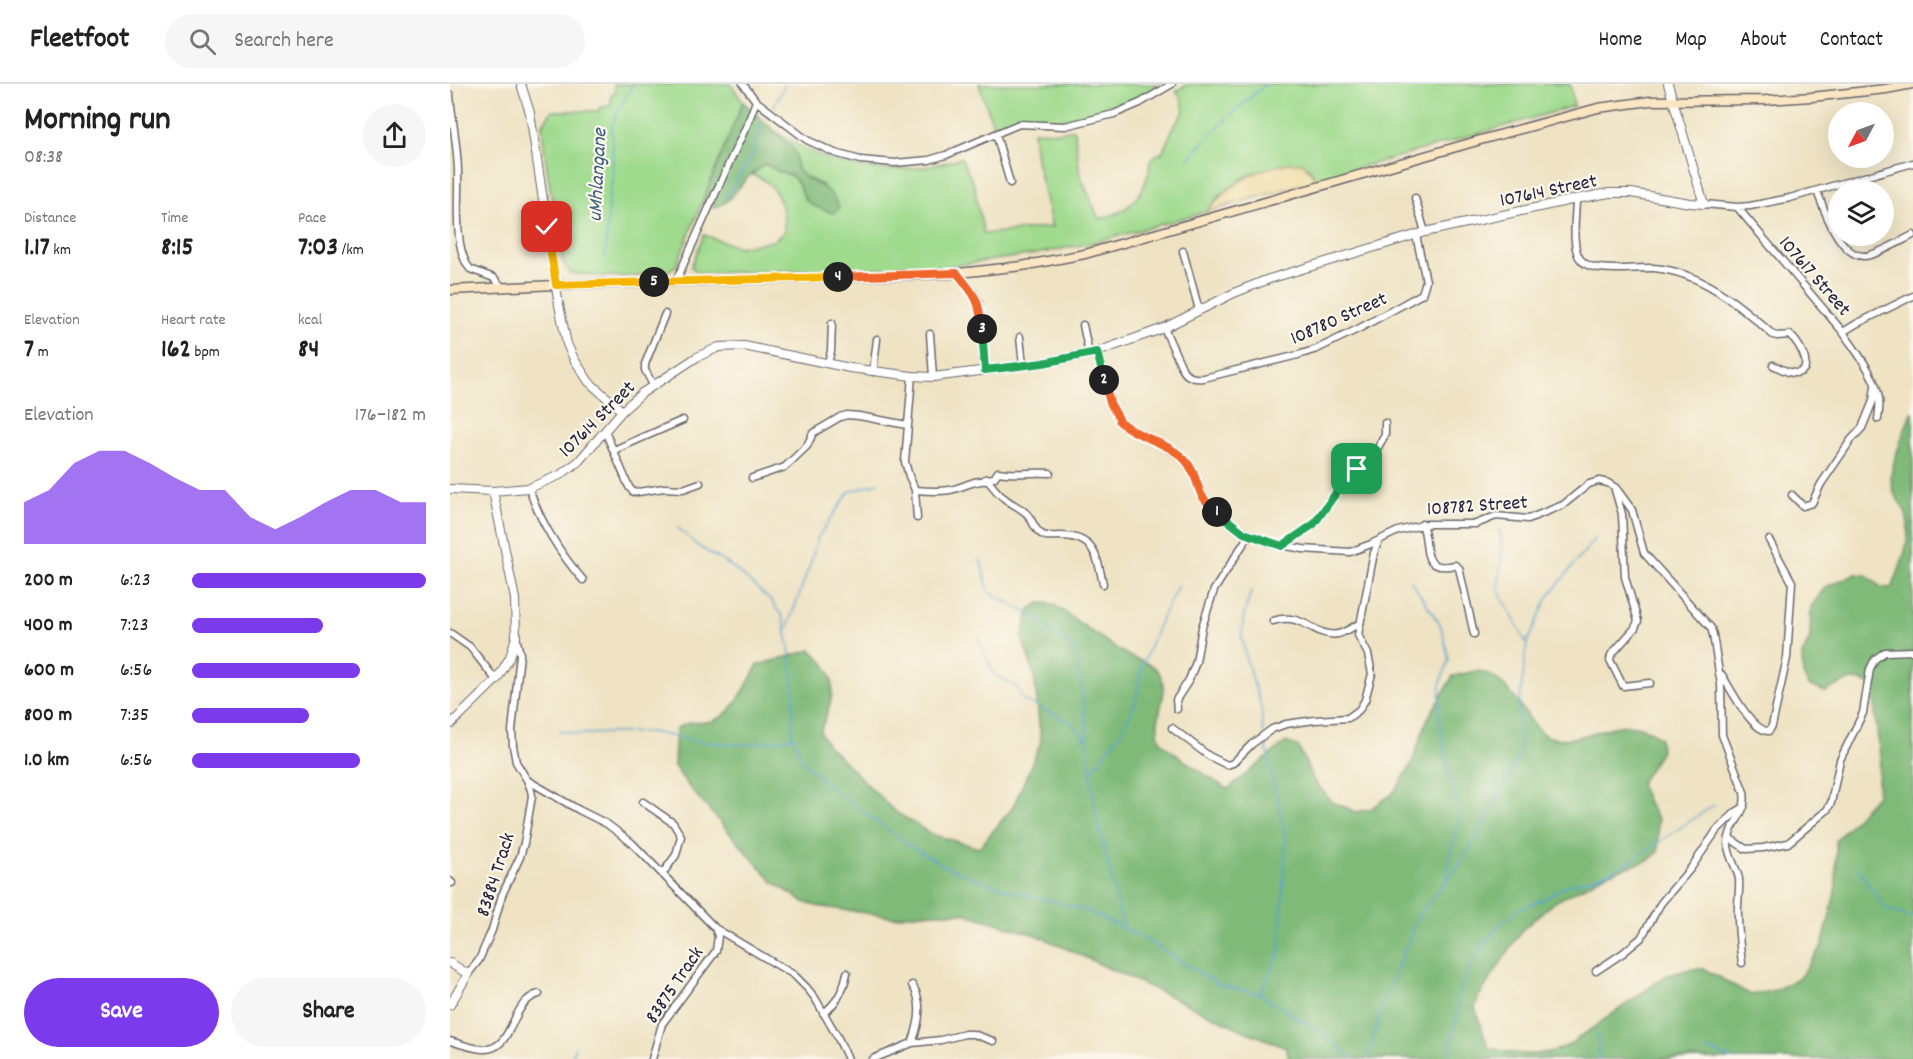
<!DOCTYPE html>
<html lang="en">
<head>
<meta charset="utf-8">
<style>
	body { margin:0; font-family:Dekko,sans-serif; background:#f6f6f6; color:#222; height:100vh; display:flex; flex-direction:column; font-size:22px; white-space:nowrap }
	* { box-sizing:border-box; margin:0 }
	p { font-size:20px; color:#767676 }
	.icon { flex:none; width:33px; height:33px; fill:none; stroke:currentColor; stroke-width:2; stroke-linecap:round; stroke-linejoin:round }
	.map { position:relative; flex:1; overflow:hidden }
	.details { display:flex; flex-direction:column; background:#fff; width:450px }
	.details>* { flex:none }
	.needle { width:39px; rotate:229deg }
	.fabs { position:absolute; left:1378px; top:18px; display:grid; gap:12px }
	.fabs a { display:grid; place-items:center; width:66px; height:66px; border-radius:50%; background:#fff; box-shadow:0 6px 24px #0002; font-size:30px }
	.pin { position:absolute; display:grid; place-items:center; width:51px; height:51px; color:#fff; margin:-26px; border-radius:12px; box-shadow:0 3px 9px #0006 }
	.km { position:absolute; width:30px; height:30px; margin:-15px; border-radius:50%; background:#222; color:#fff; font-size:16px; line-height:30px; text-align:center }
	.round { display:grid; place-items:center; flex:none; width:63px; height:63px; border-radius:32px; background:#f6f6f6 }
	.summary { display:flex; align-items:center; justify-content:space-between; height:102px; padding:0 24px }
	h1 { font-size:33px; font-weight:800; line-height:45px }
	.stats { display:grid; grid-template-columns:repeat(3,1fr); gap:9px; height:102px; padding:6px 24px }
	.stats div { display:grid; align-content:center }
	.stats b { font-size:26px; font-weight:800 }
	.stats small { font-size:16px; font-weight:400 }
	.stats p { font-size:16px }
	.chart { height:168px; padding:12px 24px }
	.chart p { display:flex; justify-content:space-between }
	.chart svg { width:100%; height:108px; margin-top:6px; fill:#7c3aed; opacity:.7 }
	.primary-button { display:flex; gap:12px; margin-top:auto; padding:12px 24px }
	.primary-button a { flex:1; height:69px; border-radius:36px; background:#7c3aed; color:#fff; font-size:24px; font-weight:800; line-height:69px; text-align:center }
	.primary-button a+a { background:#f6f6f6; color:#222 }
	ul { padding:0 24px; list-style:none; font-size:20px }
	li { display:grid; grid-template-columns:96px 72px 1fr; align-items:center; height:45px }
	li i { height:15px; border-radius:8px; background:#7c3aed }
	header { display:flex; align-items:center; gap:36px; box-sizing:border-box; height:84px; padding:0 30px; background:#fff; border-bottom:2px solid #e0e0e0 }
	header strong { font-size:28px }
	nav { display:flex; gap:33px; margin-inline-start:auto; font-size:21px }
	.search { width:420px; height:54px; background:#f6f6f6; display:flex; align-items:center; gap:15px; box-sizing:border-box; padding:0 21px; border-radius:33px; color:#767676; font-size:22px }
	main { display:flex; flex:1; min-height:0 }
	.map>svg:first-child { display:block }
</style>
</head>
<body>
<header>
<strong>Fleetfoot</strong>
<div class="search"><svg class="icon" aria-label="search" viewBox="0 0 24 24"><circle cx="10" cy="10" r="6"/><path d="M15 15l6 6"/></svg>Search here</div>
<nav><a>Home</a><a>Map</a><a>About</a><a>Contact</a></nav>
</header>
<main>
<section class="details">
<div class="summary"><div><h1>Morning run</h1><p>08:38</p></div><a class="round"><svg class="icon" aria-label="share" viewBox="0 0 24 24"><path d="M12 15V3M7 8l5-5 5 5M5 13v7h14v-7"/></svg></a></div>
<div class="stats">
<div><p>Distance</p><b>1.17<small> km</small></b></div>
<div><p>Time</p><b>8:15</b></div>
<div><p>Pace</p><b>7:03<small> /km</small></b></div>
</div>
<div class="stats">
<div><p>Elevation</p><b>7<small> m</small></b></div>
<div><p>Heart rate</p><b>162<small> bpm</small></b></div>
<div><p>kcal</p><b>84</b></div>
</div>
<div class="chart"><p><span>Elevation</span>176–182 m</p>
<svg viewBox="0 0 160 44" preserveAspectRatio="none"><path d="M0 44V27L10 22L20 11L30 6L40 6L50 11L60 17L70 22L80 22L90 33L100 38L110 33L120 27L130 22L140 22L150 27L160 27V44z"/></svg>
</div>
<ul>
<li><b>200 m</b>6:23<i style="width:100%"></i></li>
<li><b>400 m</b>7:23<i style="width:56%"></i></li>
<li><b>600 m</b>6:56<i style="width:72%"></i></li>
<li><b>800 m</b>7:35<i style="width:50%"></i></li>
<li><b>1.0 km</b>6:56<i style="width:72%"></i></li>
</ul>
<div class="primary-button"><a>Save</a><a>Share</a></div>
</section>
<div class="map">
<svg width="1463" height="975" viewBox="0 0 1463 975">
	<rect width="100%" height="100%" fill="#fbf7ec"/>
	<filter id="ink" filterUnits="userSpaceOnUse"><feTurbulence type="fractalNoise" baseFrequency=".0167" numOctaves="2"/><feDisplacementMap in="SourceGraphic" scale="12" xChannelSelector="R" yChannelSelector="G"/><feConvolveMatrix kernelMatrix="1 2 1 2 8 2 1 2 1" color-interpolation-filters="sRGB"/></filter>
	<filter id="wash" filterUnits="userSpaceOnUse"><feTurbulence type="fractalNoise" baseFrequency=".008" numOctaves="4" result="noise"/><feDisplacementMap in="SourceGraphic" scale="24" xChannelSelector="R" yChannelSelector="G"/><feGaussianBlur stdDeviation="1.35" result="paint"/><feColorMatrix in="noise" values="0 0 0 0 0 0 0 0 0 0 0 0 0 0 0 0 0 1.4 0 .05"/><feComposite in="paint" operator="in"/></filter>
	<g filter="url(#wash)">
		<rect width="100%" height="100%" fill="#efe3c4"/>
		<path fill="#9fda8d" stroke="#607e64" stroke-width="1.5" d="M164 0H281L293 18 227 180C215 198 142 192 120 189L114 180 109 163 106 132 99 98 94 64 92 41 102 27H149L150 23 161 22V11L165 10Z
			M529 0H709L678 19 632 34 609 36 570 34 544 44Z
			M738 0H1120L1124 22 867 96 858 83 839 79 807 88 795 93 770 111 756 128 646 158 586 170 493 183 249 189 241 183 254 151 288 163 323 157 334 148C336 125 327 97 302 91L315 80 330 88 342 91 348 99 355 115 373 101 359 95 348 87 339 61 321 44C379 87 443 96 511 74L525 103 526 114 534 150 602 143 586 75 583 47 609 48 624 45 630 91 649 135C675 130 691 116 698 91 700 86 699 80 700 77 703 72 707 70 712 69L723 44 734 28 732 16 726 7Z"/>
		<path fill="#7fba78" stroke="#506e5a" stroke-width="1.5" d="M293 18 339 61C340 61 345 68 345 69 348 76 343 82 349 88 364 103 378 98 389 123L387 127 382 129 362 121 355 115 348 99 342 92 330 88 315 80C309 85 301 90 296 95 286 106 269 135 252 118Z
			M1463 328V975H839L836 963 797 948 589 852 513 829H471L444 833 366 822 354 818 323 798 239 703 224 682 226 645C244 634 245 641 262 637 283 633 298 598 308 581L361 566C394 593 382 615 370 648L377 660 444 727 481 750 529 764 563 723 591 658 584 590 572 553 580 525 590 519 603 520C628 537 653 557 679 572 687 576 701 579 707 586 725 609 699 634 711 657 715 665 768 699 778 705L836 658 848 662 864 697 882 718 907 728 920 725 941 711 949 701 961 681 977 636 1003 592C1010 591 1018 588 1026 587 1049 586 1070 622 1082 638 1087 644 1092 651 1099 653 1138 664 1171 621 1210 654L1211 667 1190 700 1200 723 1208 735V768L1199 776 1157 790 1103 819 1072 846 1029 912 1025 924 1038 963C1063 971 1092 974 1117 962L1216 892 1240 885H1254L1301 911 1326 906 1350 893 1372 862 1381 827 1386 803V756L1427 711 1430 673 1425 629V602C1401 591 1397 597 1375 608L1358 601 1353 590 1352 571 1360 554 1361 523 1375 503 1406 490 1416 491 1431 503 1440 504 1443 502C1451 481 1463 453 1456 430 1450 415 1441 412 1441 393 1442 377 1455 347 1460 331Z"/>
		<path fill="#eeda9e" stroke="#887e6c" stroke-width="1.5" d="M839 79H853L867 96 756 128C780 100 802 86 839 79Z"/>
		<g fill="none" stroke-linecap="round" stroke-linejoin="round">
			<path stroke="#58a3d0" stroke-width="1.5" d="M170 23 183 0
				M323 24 335 0
				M738 76C761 47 788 24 816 0
				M276 113 303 71 312 38
				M156 161 159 110 163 92 162 41 169 25
				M156 174V162
				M228 444 248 462 281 482 299 497 321 517 332 532 339 562 344 607 342 650 353 678 385 707 458 761 501 785 556 805 638 827 698 857 769 901 810 910 870 948 903 975
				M1050 446 1052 468 1048 505 1076 558
				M530 475 539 508 585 533 626 568 636 638 640 689 647 735 673 842
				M961 497 991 542 999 575 990 600 989 629 994 666 1010 730 1003 756 997 793
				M801 507 793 534 792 553 796 575 811 622 813 649
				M336 547 362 475 368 453 399 408 428 399
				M528 555 545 592 557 597 567 604 573 616 620 638 637 655
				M109 647 130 650 201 648 250 658 290 661 318 658 343 653
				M641 688 670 650 685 619 692 583 707 544 728 501
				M1407 784 1437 826 1463 834
				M810 909 830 867 836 755 814 654
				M1148 950 1149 975
				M1257 965 1281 975
				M121 975 125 963
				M918 975 931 925 969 830 1008 783 1035 739 1070 669 1069 624 1077 559 1098 513 1146 453
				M1000 975V961L1007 931 1009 913 1014 895 1031 864 1049 841 1071 824 1096 814 1115 802 1147 793 1178 779 1264 721"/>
		</g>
	</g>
	<g filter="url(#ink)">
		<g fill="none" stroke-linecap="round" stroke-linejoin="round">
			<g stroke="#6a666b" stroke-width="9">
				<path id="minor" d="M293 0 306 17 357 56 385 69 410 76 445 79 479 76 496 71 569 40 615 42 664 30 690 19 722 0
					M0 11C2 37 8 64 8 90 9 116 3 164 20 185L44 194 53 204
					M546 50 560 99
					M1367 107C1374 126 1392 180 1420 171 1434 167 1449 158 1463 151
					M965 114 975 148
					M1126 115C1126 131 1120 166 1132 177 1143 190 1186 183 1204 184 1251 188 1289 220 1323 251L1327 252 1340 251C1347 257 1364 282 1350 288 1342 292 1330 284 1323 281
					M1254 120 1287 123 1300 122 1340 114 1463 79
					M1287 123 1393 248 1406 240 1463 212
					M733 167 749 226
					M507 189 523 208 529 219 535 286
					M226 197 281 75 297 41 306 17
					M633 241 639 270
					M714 244 733 286C738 294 745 295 754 294L848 271 867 265 910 244 972 210 976 197 966 151
					M1393 248C1406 268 1426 291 1429 315 1430 321 1429 328 1428 335
					M480 250 483 293
					M570 253 573 281
					M647 268 660 319 669 335V337L674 342 708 358 734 375 742 386 754 415 790 446 821 459 853 465 900 468 921 460 948 447 976 440H1026L1046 432 1078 435 1113 421 1139 400 1149 397 1158 399 1166 404 1182 426 1194 469 1261 544 1263 551 1271 601 1272 651 1294 708C1298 732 1279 738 1278 760 1278 773 1287 783 1289 795 1290 807 1287 820 1288 832 1288 848 1290 863 1292 879
					M378 279 381 267 382 239
					M423 288 427 255
					M462 292 455 378 459 392 465 406 467 434
					M203 301 195 286V280L215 230
					M155 347 179 403 183 408H188L214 404 233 405 250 399
					M164 366 233 336
					M302 394 335 383 357 362 363 349 390 333 397 331 409 332 457 341
					M535 395 544 394 548 388C565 391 582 388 600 389
					M79 404C89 436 111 471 133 496
					M465 406C477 407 488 408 500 406 513 404 524 395 538 397 543 402 547 409 554 414 561 420 570 423 577 430 582 435 584 444 590 449 595 454 601 452 608 452 644 451 647 471 653 500
					M1165 406 1172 430 1175 493 1188 537 1185 544 1161 571 1160 576 1173 602 1200 599
					M1342 411 1353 422 1362 419 1371 400 1401 356 1412 344 1423 317 1425 302
					M972 440C981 461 968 489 1005 481L1009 484 1024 550
					M832 462 865 440 893 399 923 372 935 351V339
					M823 537C854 527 864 554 888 550 896 548 903 543 910 539
					M0 549 20 563 46 596
					M66 553 70 570 62 647 63 662 66 678 77 696 129 726 157 740 182 759 265 844 344 891 357 904 365 914 387 952 398 975
					M1272 591C1281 605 1302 648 1319 647L1322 642 1337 574 1342 498 1319 456
					M727 625 726 616 739 596 746 578 752 543 764 506 799 451
					M722 644 759 672 777 681 783 679 802 660 822 645 836 640 865 636 898 634 909 626 915 616 922 590 918 570 908 551 924 469 929 456
					M193 718 223 739 231 752 226 771 213 789
					M1279 754 1296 765 1313 764 1338 759 1377 726 1381 719 1390 676 1413 629 1420 585 1425 575 1435 568 1463 567
					M0 797 2 799
					M1146 887 1173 869 1191 854 1211 819 1241 784 1267 746 1286 728 1294 723
					M18 890 29 876 42 846 52 811 70 773 74 759 82 712 81 706 77 696
					M462 901C474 918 469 941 462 959
					M373 929C387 920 394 904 397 889
					M0 957C10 960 21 964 32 965 65 968 59 917 89 910
					M202 975 212 940 266 867 268 852 265 844
					M423 975 462 959 491 956 515 950H523L543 957"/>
			</g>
			<g stroke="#6a666b" stroke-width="10">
				<path id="tertiary" d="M71 0 80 29 108 216 117 260 124 275 139 298 172 327
					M0 405 43 407 79 404 110 391 128 378 172 327 192 309 247 273 269 263 294 262 400 284 462 292 483 293 593 279 647 268 714 244 784 209 819 195 975 148 1126 115 1159 109H1181L1240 119 1254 120 1218 0
					M0 641 47 595 60 573 66 553 65 515 43 407
					M0 879 18 890 0 921"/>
			</g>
			<g stroke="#6a666b" stroke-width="11">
				<path id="secondary" d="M0 206 106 201 500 190 572 182 635 170 1034 55 1148 24 1200 17 1316 16 1361 13 1436 5 1462 0"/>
			</g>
			<use href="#minor" stroke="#fff" stroke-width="6"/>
			<use href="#tertiary" stroke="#fff" stroke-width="8"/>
			<use href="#secondary" stroke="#fbe6c4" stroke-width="8"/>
		</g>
	</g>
	<g fill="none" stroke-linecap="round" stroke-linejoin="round" filter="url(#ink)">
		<g stroke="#fff" stroke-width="12">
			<path id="split-1" d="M767 428 794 449 832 462 864 440 893 399 907 385"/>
		</g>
		<g stroke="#fff" stroke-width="12">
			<path id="split-2" d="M654 296 660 319 669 335V337C687 354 717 357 735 376 744 385 746 398 751 410 755 417 761 423 767 428"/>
		</g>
		<g stroke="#fff" stroke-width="12">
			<path id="split-3" d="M532 245 535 286 593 279 647 268 654 296"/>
		</g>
		<g stroke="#fff" stroke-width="12">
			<path id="split-4" d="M388 193 507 189C526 213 529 214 532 245"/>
		</g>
		<g stroke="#fff" stroke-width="12">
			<path id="split-5" d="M204 198 388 193"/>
		</g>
		<g stroke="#fff" stroke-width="12">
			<path id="split-6" d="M97 143 106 201 204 198"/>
		</g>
		<use href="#split-1" stroke="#22a559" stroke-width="8"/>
		<use href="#split-2" stroke="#f0652b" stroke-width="8"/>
		<use href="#split-3" stroke="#22a559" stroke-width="8"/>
		<use href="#split-4" stroke="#f0652b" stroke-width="8"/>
		<use href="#split-5" stroke="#f5b400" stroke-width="8"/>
		<use href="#split-6" stroke="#f5b400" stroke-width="8"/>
	</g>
	<g text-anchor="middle" stroke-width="4.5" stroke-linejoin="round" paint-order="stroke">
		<g font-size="20" fill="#22223b" stroke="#fbf7ec">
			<text transform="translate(1098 105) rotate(-12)" y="7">107614 Street</text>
			<text transform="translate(1366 191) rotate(49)" y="7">107617 Street</text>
			<text transform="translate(888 233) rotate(-24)" y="7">108780 Street</text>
			<text transform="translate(146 334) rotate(-45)" y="7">107614 Street</text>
			<text transform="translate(1027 420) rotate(-4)" y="7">108782 Street</text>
			<text transform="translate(44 790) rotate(-72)" y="7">83884 Track</text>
			<text transform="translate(223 900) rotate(-56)" y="7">83875 Track</text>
		</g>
		<g font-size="21" font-style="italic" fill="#3a5c7e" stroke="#fbf7ec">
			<text transform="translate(146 91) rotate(-87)" y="7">uMhlangane</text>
		</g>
	</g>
</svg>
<div class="fabs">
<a><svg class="needle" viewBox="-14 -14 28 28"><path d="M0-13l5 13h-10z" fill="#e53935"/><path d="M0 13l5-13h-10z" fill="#767676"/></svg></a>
<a><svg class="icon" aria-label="layers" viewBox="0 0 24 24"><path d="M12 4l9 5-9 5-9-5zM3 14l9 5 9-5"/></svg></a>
</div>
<div class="pin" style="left:907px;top:385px;background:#1e9e55"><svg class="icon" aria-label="arrive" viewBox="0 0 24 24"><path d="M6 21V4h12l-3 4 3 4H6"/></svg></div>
<div class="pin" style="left:97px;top:143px;background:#d93025"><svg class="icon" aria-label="check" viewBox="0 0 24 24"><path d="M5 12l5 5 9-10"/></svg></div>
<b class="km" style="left:767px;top:428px">1</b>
<b class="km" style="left:654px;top:296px">2</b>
<b class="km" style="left:532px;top:245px">3</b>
<b class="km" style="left:388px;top:193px">4</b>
<b class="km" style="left:204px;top:198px">5</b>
</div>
</main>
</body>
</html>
